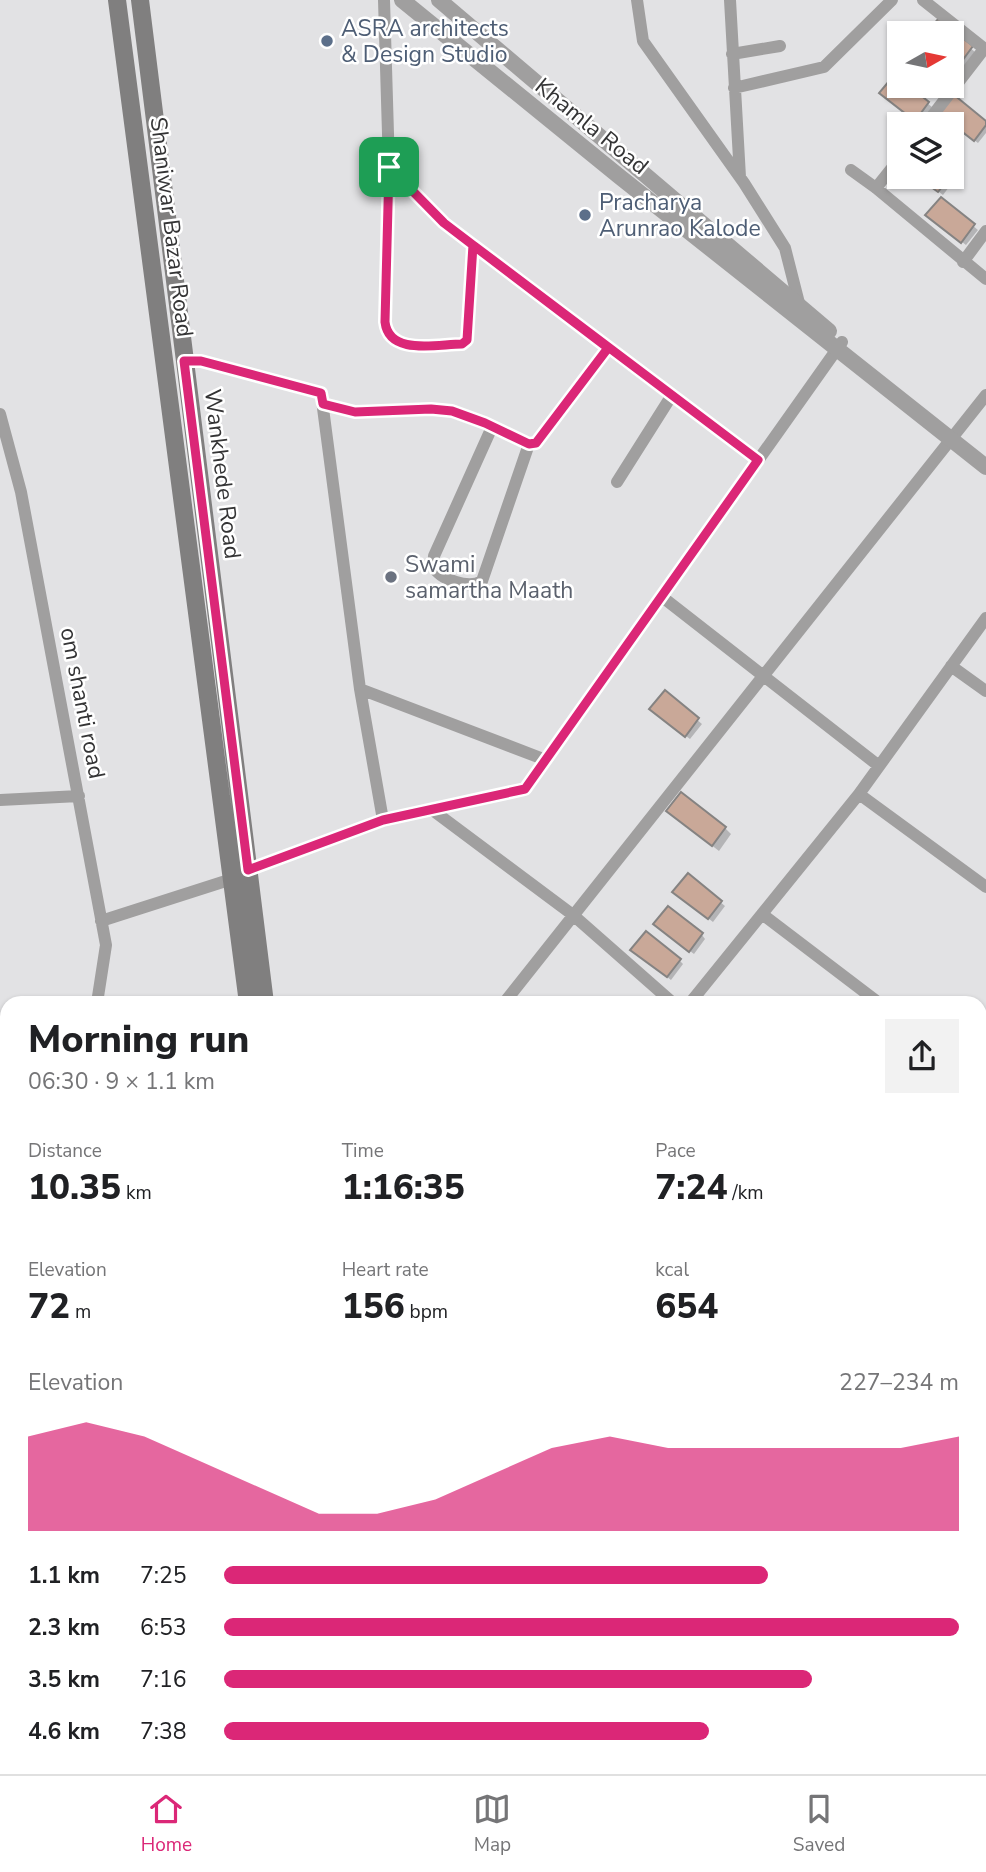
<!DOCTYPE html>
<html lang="en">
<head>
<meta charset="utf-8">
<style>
	body { margin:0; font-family:"Nunito Sans",sans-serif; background:#f2f2f2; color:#202124; height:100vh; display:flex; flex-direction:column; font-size:26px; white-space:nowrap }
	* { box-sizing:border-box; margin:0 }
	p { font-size:23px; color:#757577 }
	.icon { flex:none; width:38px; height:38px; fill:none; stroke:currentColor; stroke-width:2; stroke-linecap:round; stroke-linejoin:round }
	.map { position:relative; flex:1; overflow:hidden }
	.side { position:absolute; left:0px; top:996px; width:987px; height:779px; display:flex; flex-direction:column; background:#fff; border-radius:21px 21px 0 0; box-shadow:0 2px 5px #0004 }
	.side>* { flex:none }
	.needle { width:46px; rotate:81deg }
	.fabs { position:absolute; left:887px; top:21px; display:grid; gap:14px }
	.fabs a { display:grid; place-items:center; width:77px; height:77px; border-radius:0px; background:#fff; box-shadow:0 2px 5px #0004; font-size:35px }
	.pin { position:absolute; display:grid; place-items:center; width:60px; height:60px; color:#fff; margin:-30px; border-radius:14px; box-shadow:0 4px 10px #0006 }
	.round { display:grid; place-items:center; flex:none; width:74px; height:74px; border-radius:0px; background:#f2f2f2 }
	.headline { display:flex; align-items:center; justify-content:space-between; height:119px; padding:0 28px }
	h1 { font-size:38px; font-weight:800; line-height:52px }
	.stats { display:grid; grid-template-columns:repeat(3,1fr); gap:10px; height:119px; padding:7px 28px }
	.stats div { display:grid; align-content:center }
	.stats b { font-size:35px; font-weight:800 }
	.stats small { font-size:19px; font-weight:400 }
	.stats p { font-size:19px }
	.chart { height:196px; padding:14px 28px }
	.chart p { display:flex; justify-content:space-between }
	.chart svg { width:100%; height:126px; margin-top:7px; fill:#db2777; opacity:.7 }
	ul { padding:0 28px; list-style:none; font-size:23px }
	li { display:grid; grid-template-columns:112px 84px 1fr; align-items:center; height:52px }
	li i { height:18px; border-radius:9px; background:#db2777 }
	.tab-bar { display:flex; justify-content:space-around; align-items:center; height:98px; border-top:2px solid #e0e0e0; background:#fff; font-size:19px; color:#757577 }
	.tab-bar a { display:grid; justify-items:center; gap:4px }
	.tab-bar .selected { color:#db2777 }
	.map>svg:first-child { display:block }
</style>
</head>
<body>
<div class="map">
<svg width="986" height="1774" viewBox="0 0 986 1774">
	<rect width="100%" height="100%" fill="#e2e2e4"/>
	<path fill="#b7ceb6" d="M986 1107V1278L980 1274V1115Z
		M497 1768H645L643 1774H496Z"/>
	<path fill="#0003" d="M938 21 975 52 963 67 952 59V33H928Z
		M952 67 962 76 950 91 943 86H952Z
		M900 86H906L932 107 920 123 885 97Z
		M944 117 986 123V133L978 143Z
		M919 177H952L955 179 943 195Z
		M941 199 978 230 966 245 932 219Z
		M665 693 702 724 690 739 655 713Z
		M675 817 725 828 731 834 719 851Z
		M688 876 725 906 713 922 679 896Z
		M659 928 702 935 705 939 694 954Z
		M637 954 679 960 683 964 671 980Z"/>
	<path fill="#c9a898" stroke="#858382" stroke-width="2" d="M938 19 973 46 959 65 952 59V33H926Z
		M895 74 900 78V86H909L929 102 915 121 879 93Z
		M953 94 986 121V125L974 141 938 113Z
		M917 177H950L938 192Z
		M941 197 975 224 961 243 925 215Z
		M665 690 699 718 685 737 649 709Z
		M681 792 726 827 712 846 666 811Z
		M688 873 722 901 708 919 672 892Z
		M668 906 703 933 689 952 653 924Z
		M646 931 681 959 667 977 630 950Z
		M0 1621 7 1623V1640L0 1638Z
		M6 1676 7 1711H0Z"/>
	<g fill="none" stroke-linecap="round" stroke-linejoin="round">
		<path stroke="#a09f9f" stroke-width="12" d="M637 0 643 41 744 183 785 248 800 307
			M730 0 740 177
			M923 0 986 50
			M732 54 780 46
			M734 88 824 67 892 0
			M926 124 984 49
			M389 167 385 322C389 356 437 344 462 344L467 340 473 245
			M851 170 876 188 986 279
			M876 188 900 158
			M963 262 986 231
			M608 348 758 460
			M184 361H201L321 393 360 689 383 820
			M323 404 355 412 431 409 451 411 485 423 529 444 536 443 608 348 444 223 389 167 384 0
			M0 414 21 492 106 945 97 1003
			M492 427 434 556 433 566C440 580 469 589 482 581L529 444
			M617 482 672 395
			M661 596 879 766
			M951 666 986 691
			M360 689 546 760
			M859 794 986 887
			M0 800 79 796
			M431 809 573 915 673 1003
			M762 914 879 1003
			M101 921 232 879 248 870 383 820 525 789 842 342
			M504 1003 986 395
			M690 1003 859 794 986 618
			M980 1080 986 1085
			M980 1106 986 1098
			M0 1108 7 1109
			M980 1281 986 1286
			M0 1322 7 1323
			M980 1487 986 1491
			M0 1548 7 1550
			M980 1673H986
			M0 1767 22 1770
			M779 1768V1774
			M133 1774 135 1768
			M651 1774V1768
			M871 1774 872 1768"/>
		<path stroke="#a09f9f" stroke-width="16" d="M402 0 620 177 986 467
			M439 0 829 331"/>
		<path stroke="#807f7f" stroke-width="18" d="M117 0 248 1003
			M140 0 265 1003
			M374 1774V1768
			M393 1774 394 1768"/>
	</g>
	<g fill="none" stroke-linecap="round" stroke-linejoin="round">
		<g stroke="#fff" stroke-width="14">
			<path id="route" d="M389 167 444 223 608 348 536 443 529 444 485 423 452 411 431 409 355 412 323 404 321 393 201 361H184L248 870 383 820 525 789 758 460 473 245 467 340 462 344C437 344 389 356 385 322L389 167"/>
		</g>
		<use href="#route" stroke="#db2777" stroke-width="9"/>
	</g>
	<g fill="#5c6f8a" stroke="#fff" stroke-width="2.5">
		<circle cx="327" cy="41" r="7"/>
		<circle cx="585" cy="215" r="7"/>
	</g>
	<circle fill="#6b7280" stroke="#fff" stroke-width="2.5" cx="391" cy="577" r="7"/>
	<g text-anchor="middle" stroke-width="5" stroke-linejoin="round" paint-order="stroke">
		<g font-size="23" fill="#4e5e75" stroke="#fff" text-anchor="start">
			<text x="341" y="36">ASRA architects<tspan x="341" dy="26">&amp; Design Studio</tspan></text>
			<text x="599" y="210">Pracharya<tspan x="599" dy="26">Arunrao Kalode</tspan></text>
		</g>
		<g font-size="23" fill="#343435" stroke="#fff">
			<text transform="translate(592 126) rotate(39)" y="8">Khamla Road</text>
			<text transform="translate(172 227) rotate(83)" y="8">Shaniwar Bazar Road</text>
			<text transform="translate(223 474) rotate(83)" y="8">Wankhede Road</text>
			<text transform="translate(83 703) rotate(79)" y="8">om shanti road</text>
		</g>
		<g font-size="23" fill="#5b616d" stroke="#fff" text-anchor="start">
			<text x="405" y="572">Swami<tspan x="405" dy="26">samartha Maath</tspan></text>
		</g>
	</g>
</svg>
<div class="fabs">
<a><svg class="needle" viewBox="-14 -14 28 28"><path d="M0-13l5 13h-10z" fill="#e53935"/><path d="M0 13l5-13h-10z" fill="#757577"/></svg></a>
<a><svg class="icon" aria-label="layers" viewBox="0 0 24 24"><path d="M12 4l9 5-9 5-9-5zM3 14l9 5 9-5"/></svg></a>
</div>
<div class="pin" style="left:389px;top:167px;background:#1e9e55"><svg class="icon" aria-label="arrive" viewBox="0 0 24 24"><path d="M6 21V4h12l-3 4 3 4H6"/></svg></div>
<section class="side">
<div class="headline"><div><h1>Morning run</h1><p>06:30 · 9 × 1.1 km</p></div><a class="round"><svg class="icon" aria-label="share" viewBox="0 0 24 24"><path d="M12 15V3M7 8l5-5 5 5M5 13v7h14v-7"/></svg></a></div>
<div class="stats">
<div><p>Distance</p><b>10.35<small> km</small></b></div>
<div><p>Time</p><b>1:16:35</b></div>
<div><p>Pace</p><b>7:24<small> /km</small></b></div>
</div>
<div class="stats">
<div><p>Elevation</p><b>72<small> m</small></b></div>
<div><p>Heart rate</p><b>156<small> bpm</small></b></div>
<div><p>kcal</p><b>654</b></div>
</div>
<div class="chart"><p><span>Elevation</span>227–234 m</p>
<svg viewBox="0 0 160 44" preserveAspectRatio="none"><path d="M0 44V11L10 6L20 11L30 20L40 29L50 38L60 38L70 33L80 24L90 15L100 11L110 15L120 15L130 15L140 15L150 15L160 11V44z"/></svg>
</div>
<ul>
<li><b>1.1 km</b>7:25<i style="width:74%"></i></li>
<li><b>2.3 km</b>6:53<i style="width:100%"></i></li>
<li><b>3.5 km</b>7:16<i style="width:80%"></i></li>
<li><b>4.6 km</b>7:38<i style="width:66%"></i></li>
</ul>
</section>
</div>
<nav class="tab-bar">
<a class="selected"><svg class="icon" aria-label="home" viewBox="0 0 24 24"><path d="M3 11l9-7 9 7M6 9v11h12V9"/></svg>Home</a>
<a><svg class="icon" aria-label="map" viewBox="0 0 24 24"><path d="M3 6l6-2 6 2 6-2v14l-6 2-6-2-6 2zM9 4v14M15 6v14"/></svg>Map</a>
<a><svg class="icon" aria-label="saved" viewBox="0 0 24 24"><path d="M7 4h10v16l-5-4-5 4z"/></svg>Saved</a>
</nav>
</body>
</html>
